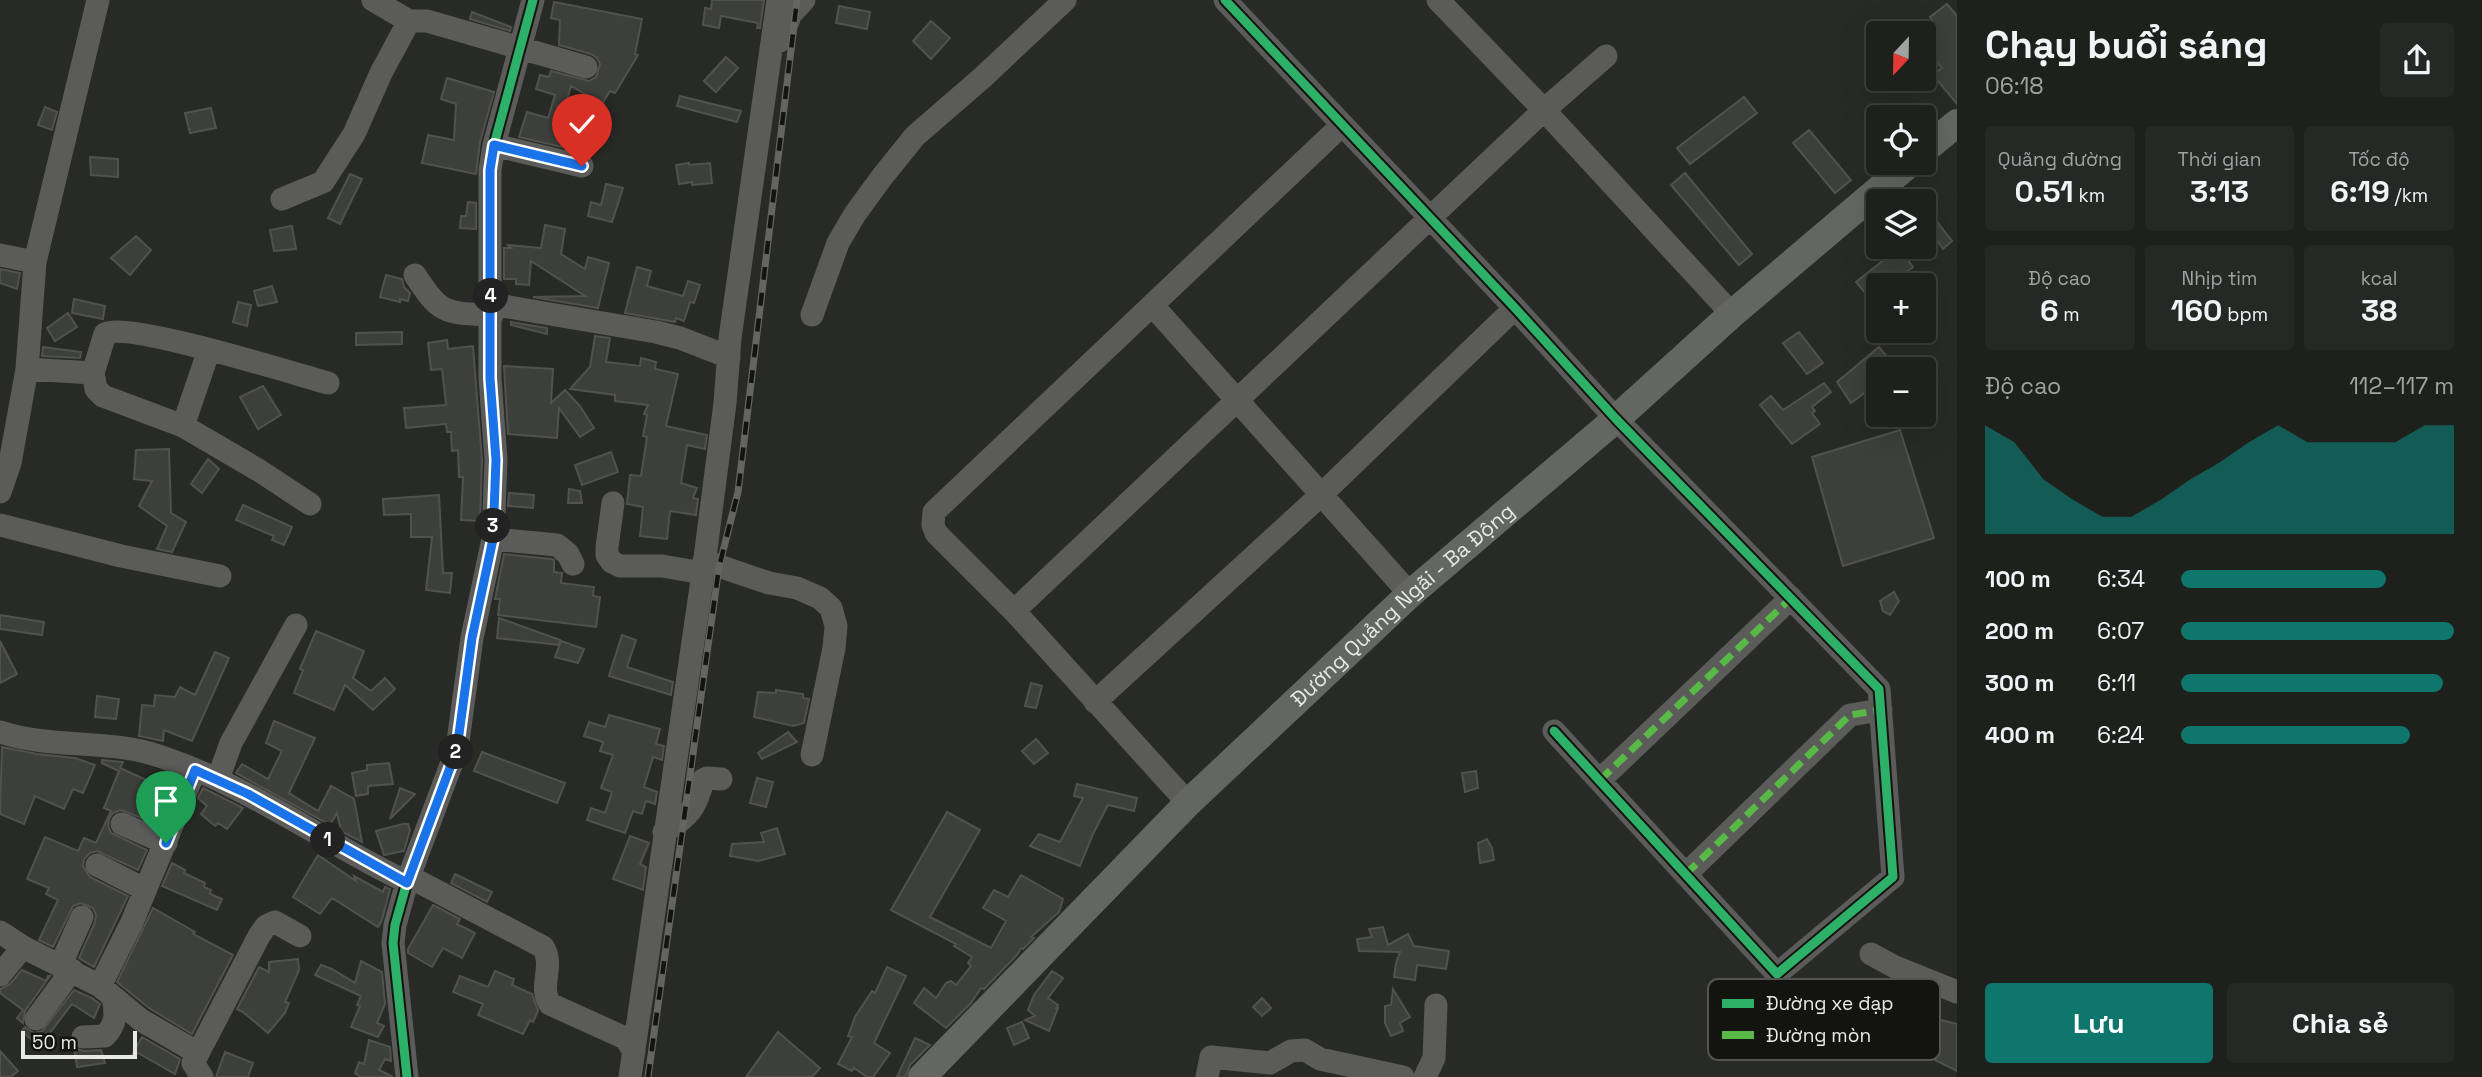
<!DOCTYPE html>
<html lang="vi">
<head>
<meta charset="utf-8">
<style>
	body { margin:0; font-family:"Space Grotesk",sans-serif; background:#262825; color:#f1f3f6; height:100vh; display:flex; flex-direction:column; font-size:26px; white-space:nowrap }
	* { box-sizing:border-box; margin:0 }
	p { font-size:23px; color:#a1a3a3 }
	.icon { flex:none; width:38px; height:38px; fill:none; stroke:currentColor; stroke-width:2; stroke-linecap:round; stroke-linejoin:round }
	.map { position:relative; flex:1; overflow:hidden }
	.panel { display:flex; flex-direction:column; background:#1e201c; width:525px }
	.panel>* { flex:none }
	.needle { width:46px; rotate:202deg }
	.fabs { position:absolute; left:1866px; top:21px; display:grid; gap:14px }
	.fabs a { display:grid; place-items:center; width:70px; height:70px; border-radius:7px; background:#1e201c; box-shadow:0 7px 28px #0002,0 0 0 2px #3c3e3b; font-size:35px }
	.scale { position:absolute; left:21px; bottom:18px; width:116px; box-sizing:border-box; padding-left:7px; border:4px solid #e7e9e2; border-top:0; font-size:19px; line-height:24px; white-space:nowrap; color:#e7e9e2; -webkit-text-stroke:5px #131410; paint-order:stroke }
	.pin { position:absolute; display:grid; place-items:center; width:60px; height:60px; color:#fff; margin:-72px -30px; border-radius:50% 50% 50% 0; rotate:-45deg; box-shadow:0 0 7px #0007 }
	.pin .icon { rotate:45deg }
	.km { position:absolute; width:35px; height:35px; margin:-18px; border-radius:50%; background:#222; color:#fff; font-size:19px; line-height:35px; text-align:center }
	.round { display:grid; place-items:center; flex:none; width:74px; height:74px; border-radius:7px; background:#262825 }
	.headline { display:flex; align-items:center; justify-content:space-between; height:119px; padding:0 28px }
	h1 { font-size:38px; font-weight:600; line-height:52px }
	.metrics { display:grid; grid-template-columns:repeat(3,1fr); gap:10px; height:119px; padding:7px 28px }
	.metrics div { display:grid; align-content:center; border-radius:7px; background:#262825; text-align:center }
	.metrics b { font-size:30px; font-weight:600 }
	.metrics small { font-size:19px; font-weight:400 }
	.metrics p { font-size:19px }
	.chart { height:196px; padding:14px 28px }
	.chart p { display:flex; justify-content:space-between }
	.chart svg { width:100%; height:126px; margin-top:7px; fill:#0f766e; opacity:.7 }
	.primary-button { display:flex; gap:14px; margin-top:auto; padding:14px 28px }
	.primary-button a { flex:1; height:80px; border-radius:7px; background:#0f766e; color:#fff; font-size:28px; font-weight:600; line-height:80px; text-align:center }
	.primary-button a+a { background:#262825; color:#f1f3f6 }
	ul { padding:0 28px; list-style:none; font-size:23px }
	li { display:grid; grid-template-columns:112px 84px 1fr; align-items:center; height:52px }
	li i { height:18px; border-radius:9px; background:#0f766e }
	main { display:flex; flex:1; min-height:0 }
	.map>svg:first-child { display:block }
</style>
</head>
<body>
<main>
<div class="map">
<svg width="1957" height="1077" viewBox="0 0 1957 1077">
	<rect width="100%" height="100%" fill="#282a25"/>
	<path fill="#3d3f3b" stroke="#51524e" stroke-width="2" d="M712 0H764L760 28H757L758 23 721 16 719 28 703 25 705 8 711 9Z
		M554 2 642 19 635 54 638 55 615 93 610 91 602 104 571 86 557 133 565 135 562 147 519 137 527 112 548 118 555 95 536 89 540 75 549 77 551 71 589 81 596 77 600 64 597 58 591 54 559 45 560 20 551 18Z
		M1947 4 1957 16V104L1933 75 1942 68 1923 46V29L1933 21 1930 17Z
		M839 6 870 12 867 29 836 23Z
		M472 12 511 27 510 31 470 19Z
		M931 21 950 38 931 59 913 41Z
		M726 57 738 68 716 92 704 81Z
		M447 78 494 92 480 142 476 174 422 163 428 135 454 140 456 104 441 99Z
		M680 96 741 111 737 122 677 106Z
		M1744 97 1757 113 1690 164 1677 148Z
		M45 107 57 112 52 130 38 125Z
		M211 108 216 128 190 133 185 113Z
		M1809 130 1851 180 1835 193 1793 143Z
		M90 157 118 159V177L91 175Z
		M689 163V165L710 163 712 183 692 185V182L679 184 676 165Z
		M1685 173 1752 254 1739 265 1671 185Z
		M350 174 362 179 340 224 328 218Z
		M606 184 623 188 612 222 588 216 591 202 601 205Z
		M468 202 476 203V229L460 228 461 216H466Z
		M1923 204 1952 241 1943 249 1934 236 1923 245Z
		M545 225 565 229 561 254 585 269 588 257 609 263 598 308 533 297 585 296 531 261 529 285 516 284V279H504V248H511L508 245 541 248Z
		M292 226 296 249 274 251 270 230Z
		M136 236 151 250 130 275 111 258Z
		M1899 248 1913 267 1904 274 1914 285H1898L1890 276 1866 294 1856 282Z
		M637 267 651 271 647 286 683 296 688 281 700 285 694 303 690 302 684 321 676 318 675 322 625 313Z
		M0 269 20 273 17 289 0 283Z
		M386 275 402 279 404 287 410 293 408 301 400 299V302L380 297Z
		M272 286 277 302 258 306 254 291Z
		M74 299 105 306 103 319 72 313Z
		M238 302 251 305 247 326 233 322Z
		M68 313 77 327 55 341 47 328Z
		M511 322 547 328V334L511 325Z
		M402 332V344L356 345V333Z
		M1799 332 1823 363 1807 374 1783 343Z
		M595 336 610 338 606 362 640 366 641 358 656 362 655 369 678 374 666 426 707 435 705 449 687 445 681 483 697 488 693 498 698 499 696 515 670 511 667 539 640 536 643 507 627 504 630 475 641 476 647 437 643 436 647 415 644 414 648 405 615 401V395L570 389 590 367Z
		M447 340 448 349 473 346 482 460 480 521 461 520 463 477H459L458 450 452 451 451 432H447L446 424 406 428 404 408 446 405 442 369 431 370 428 343Z
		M43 347 81 352 80 358 42 356Z
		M1879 347 1897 369H1878V383L1851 403 1837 382Z
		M504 366 553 369 551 403 565 390 580 406 594 428 580 437 559 408 557 438 508 434Z
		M1824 383 1831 392 1812 407 1815 411 1812 413 1820 424 1792 444 1760 405 1771 396 1783 410Z
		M263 386 281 415 258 429 240 397Z
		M1900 430 1934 538 1843 566 1812 457Z
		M169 449 171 513 186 522 172 552 157 549 167 526 139 506 152 481 134 479 136 450Z
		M611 452 618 472 582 485 575 465Z
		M208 459 219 469 202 493 191 484Z
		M569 489 580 491 582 503H568Z
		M509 493 534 495 533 508 508 506Z
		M439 495 443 573H452L450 593 426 590 432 537H411V514L384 515 383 499Z
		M243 505 292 527 284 545 272 540 274 536 236 520Z
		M504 554 551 559 554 560V572L562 573 561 583 594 587 593 596 600 597 596 627 498 615 500 599H495Z
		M1894 592 1899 601 1890 615 1883 611 1880 601Z
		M0 615 44 622 42 635 0 629Z
		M499 618 560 640 559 645 497 638Z
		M316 631 364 651 353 678 371 691 385 678 395 689 373 710 345 685 334 710 294 693 303 670 300 669Z
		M622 635 636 640 627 667 673 682 671 695 609 676Z
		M0 641 17 674 0 683Z
		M561 641 584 649 578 663 555 657Z
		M215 652 229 658 192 741 164 730 163 741 139 736 142 705 154 706 155 695 175 697 180 687 195 695Z
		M1031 683 1042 686 1036 708 1025 706Z
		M776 690 803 694V698L809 699 804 723 793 726 754 717 758 692 776 693Z
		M97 696 119 699 116 719 95 717Z
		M609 715 660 729 656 744 664 746 662 760 653 757 644 787 657 792 655 804 646 801 642 814 633 811 625 833 587 820 591 808 605 813 612 792 601 788 613 755 600 751 603 742 584 736 589 722 605 727Z
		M274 721 315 738 289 793 318 811 331 786 354 799 362 842 341 831 337 813 330 825 236 773 242 764 268 779 282 751 266 743Z
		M788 732 797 742 762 759 758 753Z
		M1036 739 1048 753 1034 764 1022 751Z
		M2 747 37 754 75 758 95 765 83 793 73 789 64 809 35 796 24 824 0 814Z
		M482 752 565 783 557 803 474 771Z
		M102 760 123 762 120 768 171 791 157 824 121 810 113 813 109 819 108 826 111 833 147 850 138 870 97 851 90 853 84 859 83 866 90 877 128 896 94 967 79 958 95 922 96 915 93 908 81 903 73 906 53 947 39 940 58 900 46 894 49 888 27 879 45 837 78 851 84 838 96 843 111 811 104 808 119 771 102 763Z
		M389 763 393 784 368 786V794L356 796 352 773 367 770V765Z
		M1476 771 1478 788 1465 792 1462 773Z
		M757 778 773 782 766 807 750 803Z
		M1077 784 1137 798 1134 811 1108 805 1093 834 1080 866 1030 846 1039 834 1060 842 1083 798 1074 796Z
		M203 788 243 808 227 829 218 823 215 826 201 814 207 806 198 798Z
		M400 788 415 794 390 819Z
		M947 812 980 830 930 917 991 948 1006 921 983 908 994 890 1008 897 1021 875 1063 899 1059 912 1031 937 1034 938 1023 949 1021 948 1017 955 984 989 981 988 971 1003 946 1028 914 1003 924 988 936 998 946 983 951 981 956 985 971 966 968 963 972 957 954 946 956 944 891 910Z
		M403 824H408L410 830 404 851 384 855 376 831Z
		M777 828 785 854 758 861 730 856 732 844 764 842 761 833Z
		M630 836 649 843 640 864 646 867 643 890 613 879Z
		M1487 839 1492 848 1494 860 1480 863 1478 843Z
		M318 855 356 881 354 876 383 892 385 887 390 889 382 920 378 927 332 898 320 914 293 897Z
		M172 863 185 870 184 873 205 883 204 887 211 890 210 894 222 899 217 910 162 886Z
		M455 874 492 892 487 902 451 883Z
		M433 905 460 919 457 924 475 933 462 958 443 948 432 967 408 953V949Z
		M153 908 195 932 193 934 233 955 192 1034 149 1008 117 982Z
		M1383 927 1388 945 1408 934 1414 946 1449 951 1446 969 1417 965 1415 980 1394 977 1396 963 1400 952 1359 951 1357 939 1372 937 1369 929Z
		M298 959 299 970 285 1002 289 1003 285 1013 268 1033 243 1012 237 1009 259 967 269 972V962Z
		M361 961 382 972 385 1004 377 1023 384 1026 378 1037 351 1027 360 1006 357 1005 361 996 315 975 321 965 332 969 355 983Z
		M887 967 906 976 874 1043 890 1053 873 1077H867L854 1068 852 1071 838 1064 852 1037 848 1036 855 1017 872 991 875 993Z
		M22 970 46 981 48 976H50L25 1011 23 1023 17 1018 23 1010 0 993V989L10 984Z
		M495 971 514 979 512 985 532 994 538 1011 533 1022 530 1020 523 1034 478 1015 483 1004 453 992 460 976 488 987Z
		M1052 971 1063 978 1048 998 1058 1005 1056 1008H1058L1049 1031 1025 1020 1035 1016 1028 1010 1034 995Z
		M1881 988 1893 991V996L1917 999 1913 1013 1957 1024V1071L1935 1060 1940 1046 1914 1039 1915 1034 1895 1031 1873 1022Z
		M1393 989 1410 1017 1400 1023 1403 1031 1391 1036 1385 1023V1006L1391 1005Z
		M74 990 92 998 100 1004 94 1018 72 1004 39 1047 22 1031 25 1027 34 1033 42 1031Z
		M1262 998 1271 1008 1262 1016 1253 1007Z
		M1022 1022 1029 1038 1014 1045 1007 1028Z
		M778 1032 820 1068 812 1077H746Z
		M142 1037 180 1059 175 1074 138 1053 132 1055Z
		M915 1038 930 1045 910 1065 906 1077H897Z
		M369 1040 390 1047 391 1061 385 1059 379 1070 393 1077H361L355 1073 359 1062 364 1064Z
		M74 1048 83 1051 101 1050 105 1063 77 1067Z
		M0 1051 18 1071 11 1077H0Z
		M225 1052 253 1063 248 1077H216Z"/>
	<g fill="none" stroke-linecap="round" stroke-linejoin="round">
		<path stroke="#5b5c5a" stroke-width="23" d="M373 0 409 21H427L586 67
			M1225 0 1515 308 1616 419 1879 689 1893 877 1777 974 1554 731
			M1438 0 1544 110 1732 314
			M780 41 791 14 804 0
			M494 145 582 166
			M282 199 323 182 354 134 381 73 409 21
			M0 255 35 262
			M415 275C441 315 445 313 492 315
			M491 304 656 332 680 338 729 357
			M1153 306 1410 594
			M812 315 838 243 855 214 882 177 915 136 982 78 1065 0
			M27 369 93 373 96 389 103 396 183 426 260 471 310 504
			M93 373 105 334C127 321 295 374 328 383
			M183 426 209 350
			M0 492 10 463 27 369 35 262 98 0
			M613 503 607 547V555L612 562 620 566H662L703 573
			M0 525 121 556 220 576
			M493 539 557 545 568 554 573 564
			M704 561 769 583 797 588 820 598 831 608 836 626 834 648 812 755
			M1014 611 1544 110 1606 56
			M1095 702 1322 494 1515 308
			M0 732C51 749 110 739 159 756 248 785 323 842 407 882
			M218 779 231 743 296 625
			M1600 780 1791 598
			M1188 803 1014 611 936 533 933 525 934 512 1341 126
			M122 824 166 843
			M664 832C689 816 696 809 703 780L707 778 721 779
			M97 865 144 889
			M1686 874 1850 715 1881 710
			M410 877 543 947C555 965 538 987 550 1004L625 1038 634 1051
			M0 932 23 947
			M1871 954 1895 967 1957 992
			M61 964 82 917
			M0 975 23 947 100 986 141 1020 198 1053
			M100 986 132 922 195 770
			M36 1019 72 970
			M83 1037 105 1036C117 1023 116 1013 113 997
			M202 1077 193 1063 259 936 266 926 275 922 300 936
			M407 1077 393 943 395 925 407 882 457 749 472 638 493 539 496 460 490 378V170L494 145 533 0
			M630 1077 703 573 725 403 730 338 778 0
			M1207 1077 1211 1057 1270 1063 1291 1051 1305 1050 1320 1059 1403 1077
			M1425 1077 1434 1058 1436 1005"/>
		<g stroke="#646662" stroke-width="28">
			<path d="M1923 151 1957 123"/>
			<path id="s1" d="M922 1077 1188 803 1410 594 1616 419 1732 314 1910 163"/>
		</g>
		<g stroke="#646561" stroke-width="7">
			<path id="rail" d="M648 1077 719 567 738 492 797 0"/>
		</g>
		<use href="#rail" stroke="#131410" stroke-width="4.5" stroke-dasharray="13" stroke-linecap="butt"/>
		<path stroke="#58b947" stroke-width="7" stroke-dasharray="14 7" stroke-linecap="butt" d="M1600 780 1791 598
			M1686 874 1850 715 1881 710"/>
		<g stroke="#131410" stroke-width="13">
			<path id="cycleway" d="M1225 0 1515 308 1616 419 1879 689 1893 877 1777 974 1554 731
				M407 1077 393 943 395 925 407 882 457 749 472 638 493 539 496 460 490 378V170L494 145 533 0"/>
		</g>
		<use href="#cycleway" stroke="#2db169" stroke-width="9"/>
	</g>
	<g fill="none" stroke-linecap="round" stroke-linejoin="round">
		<g stroke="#fff" stroke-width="14">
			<path id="route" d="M166 843 195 770 248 794 407 883 457 749 472 638 493 539 496 460 490 378V170L494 145 582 166"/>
		</g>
		<use href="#route" stroke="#1a73e8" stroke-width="9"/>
	</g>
	<g text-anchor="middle" stroke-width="5" stroke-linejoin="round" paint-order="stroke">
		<g font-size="21" fill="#e7e9e2" stroke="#131410">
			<text dy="7" stroke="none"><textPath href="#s1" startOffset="674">Đường Quảng Ngãi - Ba Động</textPath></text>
		</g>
	</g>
	<rect x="1708" y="979" width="232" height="81" rx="10" fill="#131410" stroke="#53544f" stroke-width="2"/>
	<rect x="1722" y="999" width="32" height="9" fill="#2db169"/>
	<rect x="1722" y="1031" width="32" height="8" fill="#58b947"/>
	<g font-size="19" fill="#e7e9e2">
		<text x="1766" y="1010">Đường xe đạp</text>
		<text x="1766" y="1042">Đường mòn</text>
	</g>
</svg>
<div class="fabs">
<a><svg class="needle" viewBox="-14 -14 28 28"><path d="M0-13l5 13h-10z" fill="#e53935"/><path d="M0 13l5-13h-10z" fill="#a1a3a3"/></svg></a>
<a><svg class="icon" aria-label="locate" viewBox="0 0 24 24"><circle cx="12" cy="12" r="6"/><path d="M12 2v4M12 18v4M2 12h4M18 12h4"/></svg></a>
<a><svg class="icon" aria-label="layers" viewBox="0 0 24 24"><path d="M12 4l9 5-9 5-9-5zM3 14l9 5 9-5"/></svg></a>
<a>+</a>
<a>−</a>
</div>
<div class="scale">50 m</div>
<div class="pin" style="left:166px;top:843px;background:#1e9e55"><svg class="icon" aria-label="arrive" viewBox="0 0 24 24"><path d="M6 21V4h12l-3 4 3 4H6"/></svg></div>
<div class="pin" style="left:582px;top:166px;background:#d93025"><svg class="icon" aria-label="check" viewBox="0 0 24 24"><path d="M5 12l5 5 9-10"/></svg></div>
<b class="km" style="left:328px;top:840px">1</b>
<b class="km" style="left:456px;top:752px">2</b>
<b class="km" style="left:493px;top:526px">3</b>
<b class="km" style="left:491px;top:296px">4</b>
</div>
<section class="panel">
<div class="headline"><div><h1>Chạy buổi sáng</h1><p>06:18</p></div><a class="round"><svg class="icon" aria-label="share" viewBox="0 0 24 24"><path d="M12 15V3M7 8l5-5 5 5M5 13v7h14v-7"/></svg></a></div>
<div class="metrics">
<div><p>Quãng đường</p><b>0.51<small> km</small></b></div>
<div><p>Thời gian</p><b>3:13</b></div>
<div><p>Tốc độ</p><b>6:19<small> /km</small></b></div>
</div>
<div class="metrics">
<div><p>Độ cao</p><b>6<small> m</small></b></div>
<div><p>Nhịp tim</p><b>160<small> bpm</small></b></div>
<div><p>kcal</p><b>38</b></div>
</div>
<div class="chart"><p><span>Độ cao</span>112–117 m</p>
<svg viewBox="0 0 160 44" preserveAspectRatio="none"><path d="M0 44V6L10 12L20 25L30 32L40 38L50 38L60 32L70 25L80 19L90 12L100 6L110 12L120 12L130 12L140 12L150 6L160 6V44z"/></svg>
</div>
<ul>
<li><b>100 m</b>6:34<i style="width:75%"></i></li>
<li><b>200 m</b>6:07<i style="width:100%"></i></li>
<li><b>300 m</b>6:11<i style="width:96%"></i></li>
<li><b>400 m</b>6:24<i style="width:84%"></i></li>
</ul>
<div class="primary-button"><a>Lưu</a><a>Chia sẻ</a></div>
</section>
</main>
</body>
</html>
